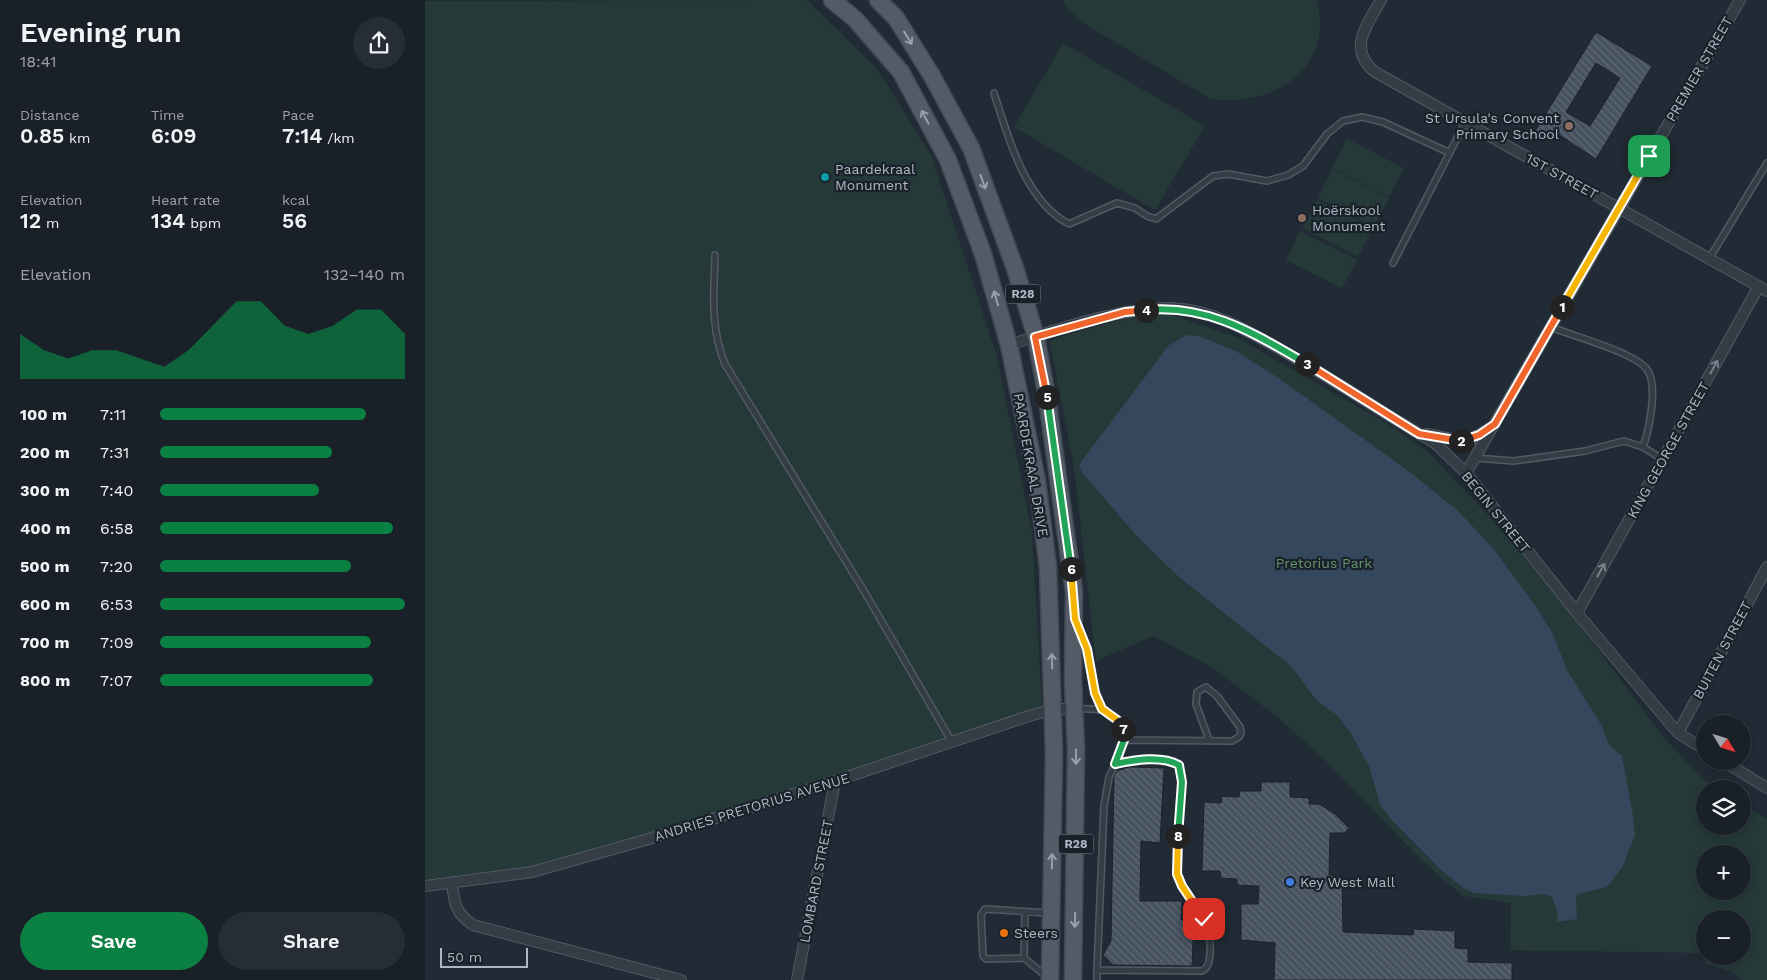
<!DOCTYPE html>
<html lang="en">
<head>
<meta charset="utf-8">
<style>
	body { margin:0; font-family:"Work Sans",sans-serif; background:#262d34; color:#f1f3f6; height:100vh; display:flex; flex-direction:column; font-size:19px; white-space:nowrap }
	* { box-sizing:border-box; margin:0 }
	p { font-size:16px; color:#9fa3a8 }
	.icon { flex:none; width:28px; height:28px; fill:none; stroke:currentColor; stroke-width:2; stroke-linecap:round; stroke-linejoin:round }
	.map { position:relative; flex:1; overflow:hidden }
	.details { display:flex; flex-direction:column; background:#192028; width:425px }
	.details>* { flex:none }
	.needle { width:32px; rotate:128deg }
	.buttons { position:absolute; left:1271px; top:715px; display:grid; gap:10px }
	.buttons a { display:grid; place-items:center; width:55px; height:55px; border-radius:50%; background:#192028; box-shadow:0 2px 8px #0003,0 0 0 1px #373e45; font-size:25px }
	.scale { position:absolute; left:15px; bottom:12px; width:88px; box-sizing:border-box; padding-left:5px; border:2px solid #aeb7c3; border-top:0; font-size:14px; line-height:18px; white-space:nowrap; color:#aeb7c3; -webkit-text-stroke:4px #19212a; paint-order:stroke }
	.pin { position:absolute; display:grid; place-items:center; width:42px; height:42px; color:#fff; margin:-21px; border-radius:10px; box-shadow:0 2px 8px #0006 }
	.km { position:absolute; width:25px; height:25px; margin:-12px; border-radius:50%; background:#222; color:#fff; font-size:14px; line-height:25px; text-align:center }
	.round { display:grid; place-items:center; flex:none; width:52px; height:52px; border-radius:26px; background:#262d34 }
	.summary { display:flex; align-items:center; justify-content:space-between; height:85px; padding:0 20px }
	h1 { font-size:28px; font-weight:600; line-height:38px }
	.metrics { display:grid; grid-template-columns:repeat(3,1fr); gap:8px; height:85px; padding:5px 20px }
	.metrics div { display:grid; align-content:center }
	.metrics b { font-size:21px; font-weight:600 }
	.metrics small { font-size:14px; font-weight:400 }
	.metrics p { font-size:14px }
	.chart { height:140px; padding:10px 20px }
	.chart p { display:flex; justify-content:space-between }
	.chart svg { width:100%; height:90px; margin-top:5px; fill:#0b8043; opacity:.7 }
	.primary-button { display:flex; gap:10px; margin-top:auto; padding:10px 20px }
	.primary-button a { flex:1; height:58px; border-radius:30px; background:#0b8043; color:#fff; font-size:20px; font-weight:600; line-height:58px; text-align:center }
	.primary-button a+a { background:#262d34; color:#f1f3f6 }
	ul { padding:0 20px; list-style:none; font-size:16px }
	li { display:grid; grid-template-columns:80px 60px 1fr; align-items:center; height:38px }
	li i { height:12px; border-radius:6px; background:#0b8043 }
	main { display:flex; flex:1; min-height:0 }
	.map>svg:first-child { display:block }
</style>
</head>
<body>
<main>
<section class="details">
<div class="summary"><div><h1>Evening run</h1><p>18:41</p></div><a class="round"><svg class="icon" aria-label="share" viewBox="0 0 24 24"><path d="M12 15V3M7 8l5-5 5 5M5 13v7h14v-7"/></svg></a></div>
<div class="metrics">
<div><p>Distance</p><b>0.85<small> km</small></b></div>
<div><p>Time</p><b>6:09</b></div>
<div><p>Pace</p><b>7:14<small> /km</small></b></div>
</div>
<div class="metrics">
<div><p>Elevation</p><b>12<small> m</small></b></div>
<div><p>Heart rate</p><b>134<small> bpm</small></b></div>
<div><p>kcal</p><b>56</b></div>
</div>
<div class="chart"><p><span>Elevation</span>132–140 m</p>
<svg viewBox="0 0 160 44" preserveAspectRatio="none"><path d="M0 44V22L10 30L20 34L30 30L40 30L50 34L60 38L70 30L80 18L90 6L100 6L110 18L120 22L130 18L140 10L150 10L160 22V44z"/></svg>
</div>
<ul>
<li><b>100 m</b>7:11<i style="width:84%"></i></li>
<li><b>200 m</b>7:31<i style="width:70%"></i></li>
<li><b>300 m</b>7:40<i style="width:65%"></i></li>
<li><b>400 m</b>6:58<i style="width:95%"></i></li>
<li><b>500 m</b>7:20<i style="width:78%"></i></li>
<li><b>600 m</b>6:53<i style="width:100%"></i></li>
<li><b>700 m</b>7:09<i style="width:86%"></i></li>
<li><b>800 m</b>7:07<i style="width:87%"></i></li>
</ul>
<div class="primary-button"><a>Save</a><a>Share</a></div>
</section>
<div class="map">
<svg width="1342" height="980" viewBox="0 0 1342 980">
	<defs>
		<pattern id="building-back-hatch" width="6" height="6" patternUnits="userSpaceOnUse" patternTransform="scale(1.25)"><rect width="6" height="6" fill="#47525f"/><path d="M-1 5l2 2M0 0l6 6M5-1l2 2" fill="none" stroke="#5f6974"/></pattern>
	</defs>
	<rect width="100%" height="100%" fill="#212b35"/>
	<path fill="#253938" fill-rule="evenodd" d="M382 0 453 70 507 157 572 357 607 533 618 718 98 873 0 886V1Z
		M638 0H892C909 70 848 107 786 99L658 23 643 9Z
		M638 43 780 126 730 210 589 127Z
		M922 139 979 168 964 197 907 168Z
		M907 169 964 198 949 227 893 198Z
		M892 200 948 228 933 257 877 228Z
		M875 231 932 260 917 288 861 260Z
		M744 314 811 337 963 424 1002 451 1081 534 1160 632 1240 739 1279 780 1291 789H1280V826H1318V805L1342 819V980H1318L1304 971 1281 964 1277 953 1085 950 1086 903 1038 896 995 859 900 760 850 715 785 666 728 636 671 661 649 468 625 342 632 338C669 327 705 315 744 314ZM1280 854H1318V891H1280ZM1280 919H1318V956H1280Z"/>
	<path fill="#35475c" d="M762 335 774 336 811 351 855 379 978 467 1032 510 1067 547 1110 605 1127 632 1143 672 1177 726 1184 745 1197 756 1208 816 1210 835 1197 868 1182 887 1153 894 1151 897 1152 919 1132 922 1133 913 1127 897 1118 894 1100 896 1049 893 1038 888 1015 869 965 818 955 804 944 766 925 732 911 714 893 702 866 666 754 577 712 536 658 474 654 467 656 462 744 345Z"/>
	<path fill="url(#building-back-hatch)" stroke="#1b232c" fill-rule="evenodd" d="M1171 32 1227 66 1171 159 1130 132 1124 142 1109 133ZM1171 63 1195 78 1165 126 1141 112Z
		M704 767 739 768 735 843 716 841 715 901H757L756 920H769L767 966 688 965 678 955 686 941 689 776 692 771Z
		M836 782H865V797L884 798V804H894L910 814 924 828 919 833H905L904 875 917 876 918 932 988 935 989 929 1030 931V948L1043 949V962L1087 963V980H849L850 943 816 940V904H833L834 886 812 885V879L796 878 795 871H777L779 802 796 803 797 796 814 797 815 791H836Z"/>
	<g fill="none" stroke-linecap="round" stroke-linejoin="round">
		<g stroke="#515a64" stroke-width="8">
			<path id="service" d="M569 93C583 137 600 201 644 224L692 203 710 208 722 216 731 219 788 176 803 174 842 181 863 175 878 166 902 134 918 121 937 117 958 122 1025 153
				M290 255C289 293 285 328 300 364L439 591 527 742
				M1284 259 1342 163
				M968 263 1040 123
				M1126 327C1147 336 1213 353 1223 371 1233 388 1224 430 1218 447
				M1050 458 1089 461 1160 451 1199 441 1218 447 1237 459
				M654 629 662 649 668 686 677 709
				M651 709C674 708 687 709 699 730L695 755 684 777 679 806 672 970 777 971C784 967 784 962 785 955 788 918 764 904 752 874L757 782 754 765C736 755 709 760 690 764
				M699 740 807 741 814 737 816 733 815 727 792 696 781 687 772 692 771 704 784 740
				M599 958 600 912
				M672 970V980
				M621 976 599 958 561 959 558 956 556 915 560 909 623 913"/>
		</g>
		<g stroke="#515a64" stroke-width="12">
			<path id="minor" d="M956 0C942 25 922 49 950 72L1342 291
				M584 345C634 329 693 308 746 308 787 309 824 331 858 351 910 380 959 414 1010 443L1041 473 1152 613 1253 733 1280 750
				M1002 434 1036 441 1045 440 1065 428
				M1041 473 1315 0
				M1152 613 1334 286
				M1253 733 1342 567
				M1298 761 1342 788
				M27 882C29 902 30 913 48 925L256 980
				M0 886 107 872 227 838 410 781 604 716 629 709H648
				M372 980 410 781"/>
		</g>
		<g stroke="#404853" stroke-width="19">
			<path id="primary" d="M407 0 430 19 476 72 523 160 558 254 584 345 612 481 623 567 629 754 625 980
				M453 0 471 18 507 76 546 148 590 268 611 337 622 398 649 592 648 680 651 749 648 980"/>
		</g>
		<use href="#service" stroke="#343c46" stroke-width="5"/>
		<use href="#minor" stroke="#343c46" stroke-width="10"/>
		<use href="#primary" stroke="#525b66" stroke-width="16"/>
	</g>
	<defs><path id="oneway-shaft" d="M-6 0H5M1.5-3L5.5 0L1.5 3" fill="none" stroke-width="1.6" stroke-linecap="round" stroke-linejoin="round" transform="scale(1.25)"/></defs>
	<g stroke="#97a0ac">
		<use href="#oneway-shaft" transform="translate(483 38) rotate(58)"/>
		<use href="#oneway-shaft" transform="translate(500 117) rotate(-118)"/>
		<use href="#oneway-shaft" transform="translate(558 182) rotate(70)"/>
		<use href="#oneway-shaft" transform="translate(571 298) rotate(-106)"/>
		<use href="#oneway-shaft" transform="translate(627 661) rotate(-92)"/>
		<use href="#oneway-shaft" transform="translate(651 757) rotate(90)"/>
		<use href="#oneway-shaft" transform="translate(627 861) rotate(-89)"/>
		<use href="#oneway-shaft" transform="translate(650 920) rotate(91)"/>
	</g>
	<g stroke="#77808b">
		<use href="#oneway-shaft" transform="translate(1289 367) rotate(-61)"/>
		<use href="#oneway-shaft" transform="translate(1176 570) rotate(-61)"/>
	</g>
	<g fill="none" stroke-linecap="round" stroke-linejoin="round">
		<g stroke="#fff" stroke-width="10">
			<path id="split-1" d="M1137 307 1224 156"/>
		</g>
		<g stroke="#fff" stroke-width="10">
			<path id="split-2" d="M1036 441 1054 435 1070 424 1137 307"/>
		</g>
		<g stroke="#fff" stroke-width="10">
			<path id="split-3" d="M882 364 994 434 1036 441"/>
		</g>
		<g stroke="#fff" stroke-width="10">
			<path id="split-4" d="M721 310C784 304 830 334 882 364"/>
		</g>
		<g stroke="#fff" stroke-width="10">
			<path id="split-5" d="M622 397 610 337 700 312 721 310"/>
		</g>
		<g stroke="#fff" stroke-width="10">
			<path id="split-6" d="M622 397 646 569"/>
		</g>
		<g stroke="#fff" stroke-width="10">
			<path id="split-7" d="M646 569 650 619 662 649 670 693 677 709 695 722 698 729"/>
		</g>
		<g stroke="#fff" stroke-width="10">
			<path id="split-8" d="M698 729 699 740 690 764C709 760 736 755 754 765L757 782 753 836"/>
		</g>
		<g stroke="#fff" stroke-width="10">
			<path id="split-9" d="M753 836 752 874 757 886 779 919"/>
		</g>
		<use href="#split-1" stroke="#f5b400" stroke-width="6"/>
		<use href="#split-2" stroke="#f0652b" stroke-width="6"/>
		<use href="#split-3" stroke="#f0652b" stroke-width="6"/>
		<use href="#split-4" stroke="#22a559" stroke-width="6"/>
		<use href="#split-5" stroke="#f0652b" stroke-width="6"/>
		<use href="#split-6" stroke="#22a559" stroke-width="6"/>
		<use href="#split-7" stroke="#f5b400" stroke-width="6"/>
		<use href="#split-8" stroke="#22a559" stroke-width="6"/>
		<use href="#split-9" stroke="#f5b400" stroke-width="6"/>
	</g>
	<g fill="#8d6e63" stroke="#19212a" stroke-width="2">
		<circle cx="1144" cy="126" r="5"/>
		<circle cx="877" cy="218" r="5"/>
	</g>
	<circle fill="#0f9aa8" stroke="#19212a" stroke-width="2" cx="400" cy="177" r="5"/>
	<circle fill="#3f7fe0" stroke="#19212a" stroke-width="2" cx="865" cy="882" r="5"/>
	<circle fill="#e8710a" stroke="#19212a" stroke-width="2" cx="579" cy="933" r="5"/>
	<g text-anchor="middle" stroke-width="4.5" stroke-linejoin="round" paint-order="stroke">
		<g fill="#19212a" stroke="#818a95" stroke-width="1">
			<rect x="580.5" y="284.5" width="35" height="19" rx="4"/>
			<rect x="633.5" y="834.5" width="35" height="19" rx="4"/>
		</g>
		<g font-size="12" font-weight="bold" fill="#aeb7c3">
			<text x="598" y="298">R28</text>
			<text x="651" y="848">R28</text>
		</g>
		<g font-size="14" fill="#aeb7c3" stroke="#19212a">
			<text transform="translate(1274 69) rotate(-60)" y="5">PREMIER STREET</text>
			<text transform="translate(1137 176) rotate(29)" y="5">1ST STREET</text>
			<text transform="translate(1243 450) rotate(-61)" y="5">KING GEORGE STREET</text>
			<text transform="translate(606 465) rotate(80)" y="5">PAARDEKRAAL DRIVE</text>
			<text transform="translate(1071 512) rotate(51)" y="5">BEGIN STREET</text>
			<text transform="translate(1297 650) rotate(-62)" y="5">BUITEN STREET</text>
			<text transform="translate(327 807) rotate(-17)" y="5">ANDRIES PRETORIUS AVENUE</text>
			<text transform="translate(391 881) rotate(-79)" y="5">LOMBARD STREET</text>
		</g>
		<g font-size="14" fill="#aeb7c3" stroke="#19212a" text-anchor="start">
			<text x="1134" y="123" text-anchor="end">St Ursula's Convent<tspan x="1134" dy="16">Primary School</tspan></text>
			<text x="410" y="174">Paardekraal<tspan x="410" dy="16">Monument</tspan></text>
			<text x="887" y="215">Hoërskool<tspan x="887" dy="16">Monument</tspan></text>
			<text x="875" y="887">Key West Mall</text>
			<text x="589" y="938">Steers</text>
		</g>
		<g font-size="14" fill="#67926e" stroke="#19212a">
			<text x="899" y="568">Pretorius Park</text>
		</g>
	</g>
</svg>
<div class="buttons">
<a><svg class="needle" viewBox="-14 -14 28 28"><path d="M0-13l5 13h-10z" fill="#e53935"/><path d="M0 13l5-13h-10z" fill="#9fa3a8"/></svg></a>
<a><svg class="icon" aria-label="layers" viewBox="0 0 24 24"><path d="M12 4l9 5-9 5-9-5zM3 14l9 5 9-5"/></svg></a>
<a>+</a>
<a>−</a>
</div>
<div class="scale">50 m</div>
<div class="pin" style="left:1224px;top:156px;background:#1e9e55"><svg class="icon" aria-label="arrive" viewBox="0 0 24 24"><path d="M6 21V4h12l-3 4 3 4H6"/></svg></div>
<div class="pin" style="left:779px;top:919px;background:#d93025"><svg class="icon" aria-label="check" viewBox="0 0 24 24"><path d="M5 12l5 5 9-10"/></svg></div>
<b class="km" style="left:1137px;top:307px">1</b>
<b class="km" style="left:1036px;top:441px">2</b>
<b class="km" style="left:882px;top:364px">3</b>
<b class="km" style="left:721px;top:310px">4</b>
<b class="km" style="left:622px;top:397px">5</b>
<b class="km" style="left:646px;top:569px">6</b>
<b class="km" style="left:698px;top:729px">7</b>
<b class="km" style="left:753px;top:836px">8</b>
</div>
</main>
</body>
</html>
